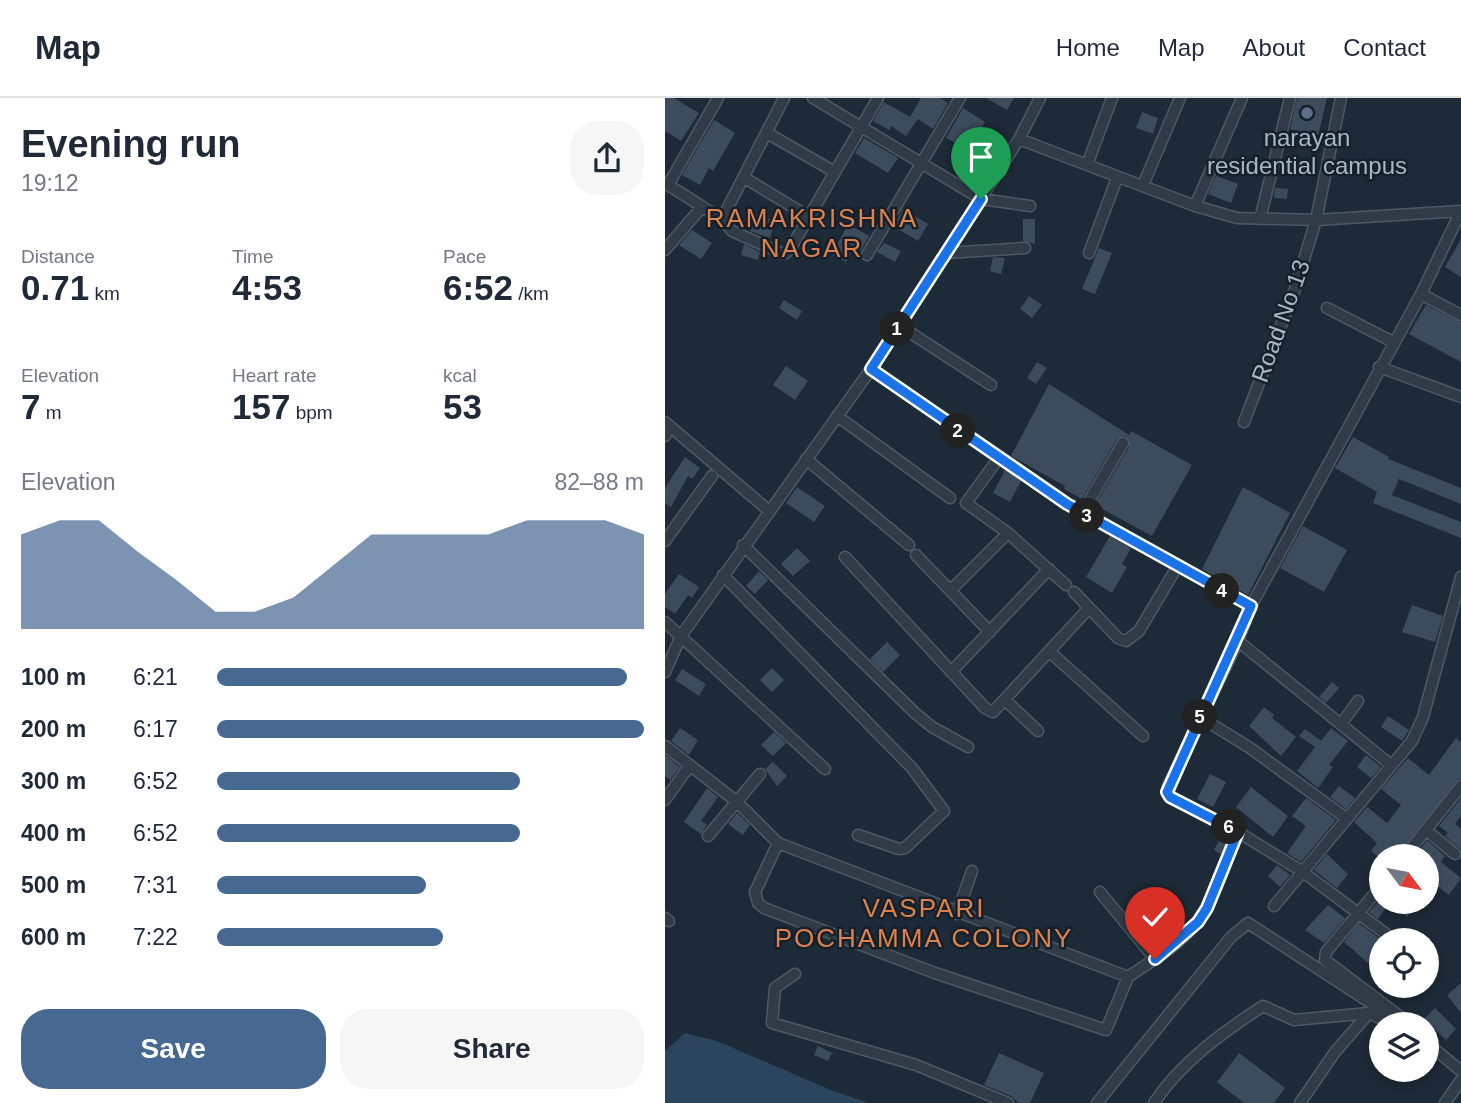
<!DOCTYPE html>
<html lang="en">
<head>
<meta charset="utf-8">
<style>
	body { margin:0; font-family:Arial,sans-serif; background:#f6f6f7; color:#1f2937; height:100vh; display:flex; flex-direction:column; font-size:26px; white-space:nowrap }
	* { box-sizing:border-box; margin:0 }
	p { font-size:23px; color:#747a83 }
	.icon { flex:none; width:38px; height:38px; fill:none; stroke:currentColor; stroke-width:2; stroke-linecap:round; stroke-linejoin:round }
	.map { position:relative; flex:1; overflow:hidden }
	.panel { display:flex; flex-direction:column; background:#fff; width:665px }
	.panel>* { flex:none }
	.needle { width:46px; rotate:122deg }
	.controls { position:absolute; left:704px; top:746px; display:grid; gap:14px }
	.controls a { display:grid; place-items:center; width:70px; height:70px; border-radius:50%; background:#fff; box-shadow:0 4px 10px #0003; font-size:35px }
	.pin { position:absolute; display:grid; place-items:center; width:60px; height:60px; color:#fff; margin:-72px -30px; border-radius:50% 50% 50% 0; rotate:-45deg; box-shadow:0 0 7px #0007 }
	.pin .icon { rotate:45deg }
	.km { position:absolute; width:35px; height:35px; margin:-18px; border-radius:50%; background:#222; color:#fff; font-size:19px; line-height:35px; text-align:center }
	.round { display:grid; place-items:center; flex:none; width:74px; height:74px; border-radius:28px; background:#f6f6f7 }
	.headline { display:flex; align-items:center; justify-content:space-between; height:119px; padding:0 21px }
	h1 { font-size:38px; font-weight:600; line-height:52px }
	.stats { display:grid; grid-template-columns:repeat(3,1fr); gap:10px; height:119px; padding:7px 21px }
	.stats div { display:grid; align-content:center }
	.stats b { font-size:35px; font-weight:600 }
	.stats small { font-size:19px; font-weight:400 }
	.stats p { font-size:19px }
	.chart { height:196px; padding:14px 21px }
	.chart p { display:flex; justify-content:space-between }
	.chart svg { width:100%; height:126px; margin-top:7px; fill:#466891; opacity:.7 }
	.cta { display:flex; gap:14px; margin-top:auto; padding:14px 21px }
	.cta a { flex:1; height:80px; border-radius:28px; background:#466891; color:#fff; font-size:28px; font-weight:600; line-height:80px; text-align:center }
	.cta a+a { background:#f6f6f7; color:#1f2937 }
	ul { padding:0 21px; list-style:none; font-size:23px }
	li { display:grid; grid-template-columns:112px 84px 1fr; align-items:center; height:52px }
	li i { height:18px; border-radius:9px; background:#466891 }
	header { display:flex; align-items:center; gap:42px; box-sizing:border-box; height:98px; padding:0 35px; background:#fff; border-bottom:2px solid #e0e1e3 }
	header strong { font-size:33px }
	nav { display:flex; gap:38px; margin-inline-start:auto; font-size:24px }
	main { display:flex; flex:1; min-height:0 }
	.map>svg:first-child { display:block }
</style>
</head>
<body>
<header>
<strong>Map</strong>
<nav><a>Home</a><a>Map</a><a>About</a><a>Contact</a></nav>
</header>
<main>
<section class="panel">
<div class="headline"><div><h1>Evening run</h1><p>19:12</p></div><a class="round"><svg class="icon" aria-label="share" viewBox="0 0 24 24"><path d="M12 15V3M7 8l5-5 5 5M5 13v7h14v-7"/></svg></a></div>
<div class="stats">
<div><p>Distance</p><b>0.71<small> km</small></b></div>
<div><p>Time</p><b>4:53</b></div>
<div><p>Pace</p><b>6:52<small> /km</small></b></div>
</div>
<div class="stats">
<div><p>Elevation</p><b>7<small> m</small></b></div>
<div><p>Heart rate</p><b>157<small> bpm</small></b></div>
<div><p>kcal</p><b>53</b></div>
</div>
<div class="chart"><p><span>Elevation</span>82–88 m</p>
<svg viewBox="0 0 160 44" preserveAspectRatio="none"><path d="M0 44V11L10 6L20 6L30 17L40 27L50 38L60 38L70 33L80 22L90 11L100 11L110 11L120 11L130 6L140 6L150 6L160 11V44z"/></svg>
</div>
<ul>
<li><b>100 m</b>6:21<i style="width:96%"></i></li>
<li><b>200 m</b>6:17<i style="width:100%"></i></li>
<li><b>300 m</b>6:52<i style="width:71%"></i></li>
<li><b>400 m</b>6:52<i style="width:71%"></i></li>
<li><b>500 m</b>7:31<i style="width:49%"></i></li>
<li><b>600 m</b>7:22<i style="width:53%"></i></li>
</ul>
<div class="cta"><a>Save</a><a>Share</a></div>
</section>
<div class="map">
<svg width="796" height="1005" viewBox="0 0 796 1005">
	<rect width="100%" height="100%" fill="#1d2a37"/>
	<path fill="#2c455e" d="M20 935 52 943 166 992 204 1005H0V953Z"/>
	<path fill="#3d4c5c" d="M0 0H9L34 15 16 43 0 33Z
		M256 0H275L283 5 268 31 253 21 241 38 226 28 224 32 208 23 219 4 245 19Z
		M321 0H349L342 12Z
		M632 0H662L653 38 625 31Z
		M298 10 320 24 304 52 281 40Z
		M477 14 493 20 488 36 471 30Z
		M49 22 70 35 48 73 44 70 35 87 17 77Z
		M199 40 233 60 223 75 190 55Z
		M303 53 317 61 306 80 292 73Z
		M551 78 573 86 566 105 543 96Z
		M610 90 623 91 622 101 609 100Z
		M238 111 263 126 253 143 228 128Z
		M90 116 110 123 105 140 85 133Z
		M358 121H370V146L358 143Z
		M183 126 204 138 196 153 189 149 181 164 167 157Z
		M27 132 47 145 36 161 14 147Z
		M796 141V179L780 169Z
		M219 145 236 153 230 164 212 154Z
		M79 146 95 154 93 162 76 157Z
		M434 150 447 155 430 196 417 191Z
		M328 159 340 160 336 176 325 173Z
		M364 198 377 207 367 220 355 211Z
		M119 202 137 213 132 222 114 210Z
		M761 207 796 224V264L744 236Z
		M372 264 382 270 371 286 362 280Z
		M121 268 143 283 130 302 108 287Z
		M384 286 464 337 466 333 527 367 487 438 430 407 464 349 461 338 452 341 417 401 399 391 400 388 346 358Z
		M688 339 724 359 723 361 796 390V406L734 381 727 397 796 424V440L708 405 712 394 670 370Z
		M20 359 35 370 27 381 23 378 6 409 0 405V390Z
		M340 372 356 383 345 404 328 395Z
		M132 389 160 408 149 424 121 405Z
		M578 389 625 415 583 497 537 471Z
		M638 428 682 452 659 494 615 470Z
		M445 438 466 450 457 466 462 469 447 495 421 479Z
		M132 450 145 463 128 478 116 466Z
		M94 473 103 482 90 496 81 488Z
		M14 476 34 489 27 500 23 497 10 516 0 509V496Z
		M747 507 778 518 770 544 737 534Z
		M222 544 235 557 218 574 205 561Z
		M107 570 119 582 107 594 95 582Z
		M17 571 41 586 34 598 10 582Z
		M667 584 674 590 661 605 654 599Z
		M599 609 609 617 607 620 631 639 616 658 584 628Z
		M723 618 744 632 737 643 716 629Z
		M15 630 33 642 24 657 6 643Z
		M666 630 683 643 664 667 668 669 653 690 632 673 650 649 634 638 640 631 656 643Z
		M109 634 121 645 108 658 96 647Z
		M791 640 796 644V680L733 758H712L706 753 712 745 689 724 702 709 722 725 736 707 716 691 743 660 764 677Z
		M0 657 15 669 5 682 0 678Z
		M701 657 716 669 706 680 692 669Z
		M108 664 122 678 112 688 100 671Z
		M545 676 561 684 548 709 532 701Z
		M674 688 690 700 681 711 665 699Z
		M586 689 623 718 608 739 571 709Z
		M42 690 53 699 36 723 42 727 36 736 19 724Z
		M641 700 671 722 636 764 622 755 641 728 627 718Z
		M796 700V717L790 726 796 731V752L780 738 783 735 774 728Z
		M72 715 85 727 78 737 63 726Z
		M558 735 564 738 556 756 549 752Z
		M762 742 780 758 776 764 796 780 784 797 772 788 769 792 761 787V758H750Z
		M662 756 683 776 672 790 649 772Z
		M612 767 625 777 615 789 603 778Z
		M716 800V803H753L742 819 724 806 713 821 704 814Z
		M663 807 680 820 659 845 640 832Z
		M694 825 716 842 703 865 679 844Z
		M796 885V915L782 897Z
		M770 910 791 931 781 942 759 921Z
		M153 948 167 955 163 963 149 957Z
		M334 955 379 975 365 1005H354L346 998 319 987Z
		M574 955 620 990 609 1005H579L552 984Z"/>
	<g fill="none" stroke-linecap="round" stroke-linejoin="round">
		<g stroke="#4e5966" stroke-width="13">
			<path id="minor" d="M53 0 3 87 57 121 67 133 116 155H121L127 148 213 0
				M148 0 316 101 365 108
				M102 35 168 73
				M354 41 530 108 572 120 651 122 796 113
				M422 67 447 0
				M80 80 144 119
				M478 87 515 0
				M530 108 577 0
				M57 121 119 0
				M595 121 625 0
				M0 152 37 109
				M281 155 360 150
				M424 155 452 80
				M202 157 295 0
				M756 196 796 217
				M662 210 728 244
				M235 228 326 287
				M714 269 796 299
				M206 271 402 406 586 508
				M172 318 285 400
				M0 324 103 412
				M579 324 630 191 651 122 676 0
				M0 338 1 337
				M141 361 244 447
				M333 361 301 405 343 435 401 487
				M417 415 458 345
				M0 443 47 378
				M78 447 250 615 267 629 303 649
				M251 457 325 534
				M180 459 320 610 328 614 424 510
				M58 477 247 670 279 713 240 750 234 751 193 737
				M286 492 343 435
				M409 494 453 540 461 543 474 533 512 469
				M0 524 160 671
				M573 543 726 667
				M385 554 478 638
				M0 574 16 538 206 271 354 41 375 0
				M286 574 384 471
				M341 603 373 633
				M535 619 585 650 681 720
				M676 626 693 603
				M0 648 71 703 113 745 463 879C489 861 526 840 541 811 554 787 563 759 573 734
				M0 702 25 667
				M761 732 790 756
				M43 738 95 676
				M113 745 90 794 93 805 99 810 270 875 441 932 463 879
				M740 758 796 688
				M716 788 661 854 660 862 745 926
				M435 794 490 861
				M609 808 747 643 758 619 796 479
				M292 816 307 773
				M0 820 4 823
				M721 836 638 774 573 734 505 699 503 688 573 543 586 508 756 196 796 113
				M130 876 110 890 107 925 251 967 343 1005
				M761 944 796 973
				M432 1005 566 839 583 825 738 926
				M489 1005C515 965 558 934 598 908L629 922 704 915 727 926
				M635 1005 670 954 704 915
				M780 1005 796 982"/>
		</g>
		<use href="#minor" stroke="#303b47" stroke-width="10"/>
	</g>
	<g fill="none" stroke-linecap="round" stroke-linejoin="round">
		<g stroke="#fff" stroke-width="14">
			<path id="route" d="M316 101 206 271 402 406 586 508 502 694 505 699 573 734 542 810 533 824 490 861"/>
		</g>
		<use href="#route" stroke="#1a73e8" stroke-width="9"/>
	</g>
	<circle fill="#5c6f8a" stroke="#16202b" stroke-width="2.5" cx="642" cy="15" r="7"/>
	<g text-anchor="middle" stroke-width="5" stroke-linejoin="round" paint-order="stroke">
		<g font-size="24" fill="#aab6c5" stroke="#16202b">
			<text x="642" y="48">narayan<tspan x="642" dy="28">residential campus</tspan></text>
		</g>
		<g font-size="24" fill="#aab6c5" stroke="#16202b">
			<text transform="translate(616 223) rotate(-70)" y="8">Road No 13</text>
		</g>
		<g font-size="26" letter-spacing="2" fill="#dd814d" stroke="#16202b">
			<text x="147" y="129">RAMAKRISHNA<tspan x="147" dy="30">NAGAR</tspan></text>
			<text x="259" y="819">VASPARI<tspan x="259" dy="30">POCHAMMA COLONY</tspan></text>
		</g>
	</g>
</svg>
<div class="controls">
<a><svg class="needle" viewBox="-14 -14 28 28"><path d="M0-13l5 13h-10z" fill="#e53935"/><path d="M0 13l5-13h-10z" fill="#747a83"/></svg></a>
<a><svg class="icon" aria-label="locate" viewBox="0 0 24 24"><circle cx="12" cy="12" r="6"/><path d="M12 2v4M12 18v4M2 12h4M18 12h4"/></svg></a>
<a><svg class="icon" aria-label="layers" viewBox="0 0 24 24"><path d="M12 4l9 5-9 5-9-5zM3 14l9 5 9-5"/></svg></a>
</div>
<div class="pin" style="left:316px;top:101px;background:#1e9e55"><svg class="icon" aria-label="arrive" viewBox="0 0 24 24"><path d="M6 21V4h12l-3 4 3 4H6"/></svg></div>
<div class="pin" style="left:490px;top:861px;background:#d93025"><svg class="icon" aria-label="check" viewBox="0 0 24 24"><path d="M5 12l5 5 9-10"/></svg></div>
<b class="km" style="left:232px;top:231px">1</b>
<b class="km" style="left:293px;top:333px">2</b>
<b class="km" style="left:422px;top:418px">3</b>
<b class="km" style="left:557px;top:493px">4</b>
<b class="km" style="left:535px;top:619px">5</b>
<b class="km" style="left:564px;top:729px">6</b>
</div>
</main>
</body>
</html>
